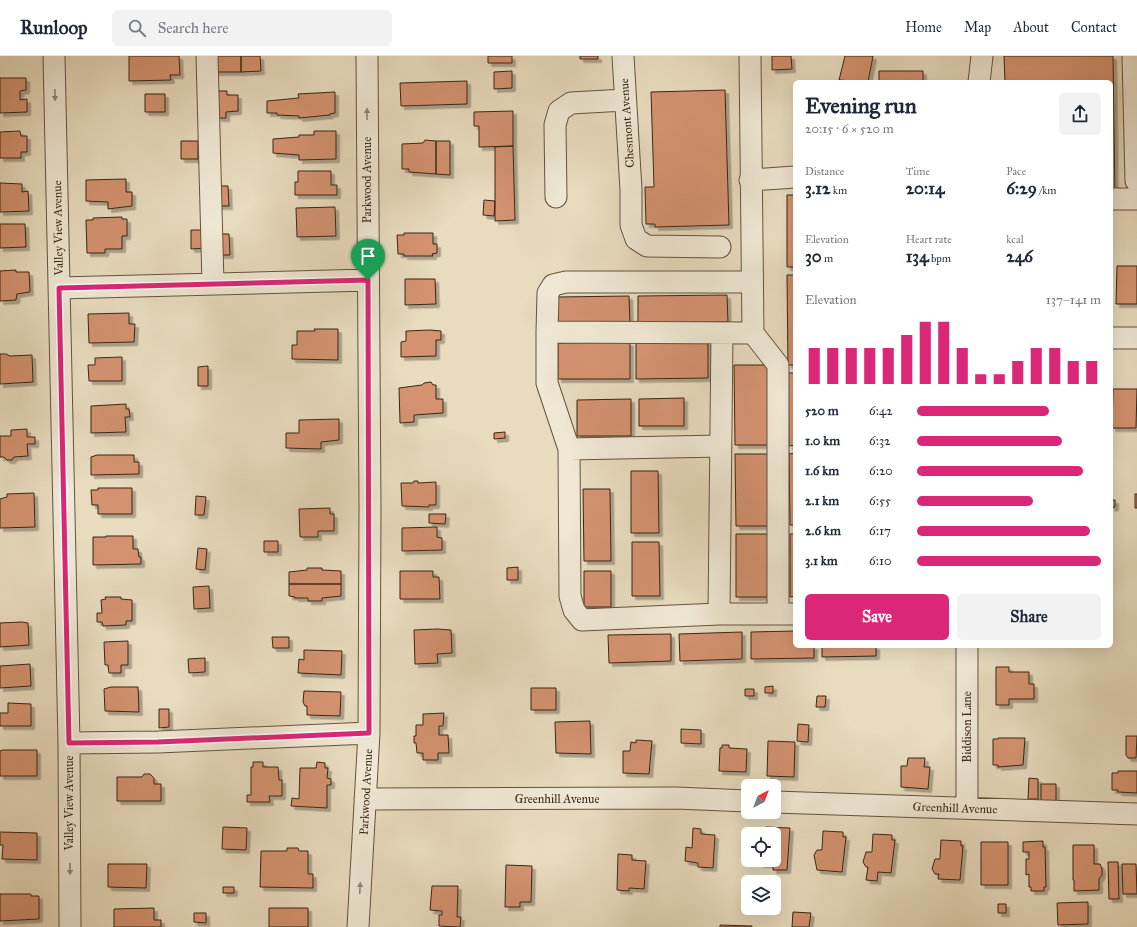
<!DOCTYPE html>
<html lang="en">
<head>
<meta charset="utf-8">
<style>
	body { margin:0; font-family:"IM FELL Great Primer",serif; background:#f2f2f3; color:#1f2937; height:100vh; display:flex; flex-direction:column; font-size:15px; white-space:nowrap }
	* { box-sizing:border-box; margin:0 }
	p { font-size:13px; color:#747a83 }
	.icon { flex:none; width:22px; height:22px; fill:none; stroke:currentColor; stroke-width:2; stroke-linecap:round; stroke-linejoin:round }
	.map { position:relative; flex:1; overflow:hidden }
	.panel { position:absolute; left:793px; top:24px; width:320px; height:568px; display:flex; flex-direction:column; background:#fff; border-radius:6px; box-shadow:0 4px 16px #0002 }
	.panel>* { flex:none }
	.needle { width:26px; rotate:41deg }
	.fabs { position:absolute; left:741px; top:723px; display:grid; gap:8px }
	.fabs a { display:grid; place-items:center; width:40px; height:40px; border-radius:6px; background:#fff; box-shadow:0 4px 16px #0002; font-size:20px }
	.pin { position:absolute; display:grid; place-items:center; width:34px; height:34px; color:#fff; margin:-41px -17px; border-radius:50% 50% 50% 0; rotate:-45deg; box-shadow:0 0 4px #0007 }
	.pin .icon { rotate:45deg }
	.round { display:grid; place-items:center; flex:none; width:42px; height:42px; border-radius:6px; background:#f2f2f3 }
	.head { display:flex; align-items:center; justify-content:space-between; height:68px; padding:0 12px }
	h1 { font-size:22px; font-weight:800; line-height:30px }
	.metrics { display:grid; grid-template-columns:repeat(3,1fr); gap:6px; height:68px; padding:4px 12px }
	.metrics div { display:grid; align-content:center }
	.metrics b { font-size:17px; font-weight:800 }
	.metrics small { font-size:11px; font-weight:400 }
	.metrics p { font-size:11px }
	.chart { height:112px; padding:8px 12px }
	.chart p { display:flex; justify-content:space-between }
	.chart svg { width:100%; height:72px; margin-top:4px; stroke:#db2777; stroke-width:6 }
	.cta { display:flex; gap:8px; margin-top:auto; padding:8px 12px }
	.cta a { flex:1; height:46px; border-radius:6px; background:#db2777; color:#fff; font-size:16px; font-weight:800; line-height:46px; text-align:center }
	.cta a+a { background:#f2f2f3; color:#1f2937 }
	ul { padding:0 12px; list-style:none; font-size:13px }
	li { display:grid; grid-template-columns:64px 48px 1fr; align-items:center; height:30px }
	li i { height:10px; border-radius:5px; background:#db2777 }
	header { display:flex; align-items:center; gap:24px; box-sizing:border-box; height:56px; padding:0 20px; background:#fff; border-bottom:1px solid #e0e1e3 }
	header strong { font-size:19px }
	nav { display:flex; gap:22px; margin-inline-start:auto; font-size:14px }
	.search { width:280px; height:36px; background:#f2f2f3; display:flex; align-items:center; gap:10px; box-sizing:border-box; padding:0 14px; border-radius:6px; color:#747a83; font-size:15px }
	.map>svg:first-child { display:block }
</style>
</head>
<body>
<header>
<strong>Runloop</strong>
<div class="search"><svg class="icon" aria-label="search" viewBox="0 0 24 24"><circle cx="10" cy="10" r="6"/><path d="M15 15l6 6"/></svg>Search here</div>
<nav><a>Home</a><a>Map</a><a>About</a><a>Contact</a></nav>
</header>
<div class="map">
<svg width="1137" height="871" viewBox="0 0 1137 871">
	<defs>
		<filter id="shadow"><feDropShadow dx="3.5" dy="3.5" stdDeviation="0" flood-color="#0004"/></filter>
	</defs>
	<rect width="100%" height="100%" fill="#e8dbbe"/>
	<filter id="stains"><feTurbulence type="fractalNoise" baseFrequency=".005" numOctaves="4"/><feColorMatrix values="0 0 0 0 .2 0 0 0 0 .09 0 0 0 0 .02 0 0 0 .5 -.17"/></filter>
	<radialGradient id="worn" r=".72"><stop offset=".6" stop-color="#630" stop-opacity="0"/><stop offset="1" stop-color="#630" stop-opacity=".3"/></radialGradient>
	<path fill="#d4926f" stroke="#382614" filter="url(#shadow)" d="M129 0H179L180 19H170L171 24 129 25Z
		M213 0H241V16H213Z
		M241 0H260L261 15 241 16Z
		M488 0H512V7H488Z
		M580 0H598V3H580Z
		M772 0H791L792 13 772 14Z
		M845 0H873L868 26 839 24Z
		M1004 0H1113L1115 140H1111V26H1005Z
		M512 15V32L494 33V16Z
		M879 15H923V26H879Z
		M0 22H26V34L20 35V44L27 43V56L0 57Z
		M467 25V48L401 50 400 27Z
		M725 34 729 169 655 171V168H646L645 131H654L651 36Z
		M212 35H227V39H238V55L226 56V62H218Z
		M335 36V57L330 58V59L299 62V60L277 59V57H267V45L299 42 298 38Z
		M145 38H165V56H145Z
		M513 55V90L479 91V70H474V56Z
		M20 75 21 80H27V96H21V102H0V76Z
		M314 75H336V103L299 104V99L273 97V83L299 81V79H314Z
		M425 84 436 85V118L409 116V113H402V88L423 87Z
		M181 85H198V103H181Z
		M436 85H450V119L436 118Z
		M513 90 515 164 495 165V91Z
		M298 115H331V129H337V139H295V126H298Z
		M126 123V136H132V150L108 153V146L86 145V124Z
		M0 127 22 128V136L28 135 29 155 0 156Z
		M215 130H228L229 150H216Z
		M787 139H795V211H787Z
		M484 144 495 145 494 160 483 159Z
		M335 151 336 180 297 181 296 152Z
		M122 161V163H127V180H122V193H105V197H87L86 164H93V162Z
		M0 168H25L26 191 0 192Z
		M191 174H208V192L191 193Z
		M404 177H433V188H437V197L432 198 433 200H404V198H398L397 179H404Z
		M218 178H229L230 199H218Z
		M1117 210H1137V248H1116Z
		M16 214V216H29L30 236 17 238 16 244 0 245V215Z
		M787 219H795V309H788Z
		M405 223H435L436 248 405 249Z
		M727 239 728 266 638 267V240Z
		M629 240 630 267 558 268V241Z
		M129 257V268H135L134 286 89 287 88 258Z
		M314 273H338V304L292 303V289H297V275H315Z
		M430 274 441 275V284H436V300L401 301V286L406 285V275Z
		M708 285V322L636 323V286Z
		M630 286V323H558V287Z
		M0 298H6L10 300 32 299 33 326 0 328Z
		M122 301V325H89L88 309H95V302Z
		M734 309H770L771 389H735Z
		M208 310V330H198V311Z
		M788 317H795V389L789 390Z
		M431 326 433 329H436V343H443V357L414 359V366L400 367 399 332 422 329 424 327Z
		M1113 333H1137L1136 372H1112Z
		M684 342V370H639V343Z
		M631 343V380H577V344Z
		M126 348V353H129L130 361H125L126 376 91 377V350Z
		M339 363V384L321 386V393L286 392V377H299V364Z
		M27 373V381H35V388H27L28 400 14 401 12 404H7L4 401H0V380H11V374Z
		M505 376V382L494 383V377Z
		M795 397V469H790L789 398Z
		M735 398H771L772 470H736Z
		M97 399H134V406H139V418L91 419V401Z
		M631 415H658L659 477H631Z
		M414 425H418V427L436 426V449H429V451L402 450 401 427H413Z
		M98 432H132V458H98V449H92L91 434H98Z
		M583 433H610L611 505H584Z
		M34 437 35 471 0 472V443L7 441V438Z
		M1135 438H1137V452H1135Z
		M196 440 206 441 204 459H195Z
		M1111 444H1115V451L1111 452Z
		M330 452V458H334V475H318V481H300L299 453Z
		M429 458H446L445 468 429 467Z
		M437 471V481L442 482V494L402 495V472Z
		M736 478H772V541H736Z
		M790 478H795V540L790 541Z
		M106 480H133V493H138L139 501H141V508L93 509V481H106Z
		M264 485H278V496H264Z
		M632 486H659L660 540H632Z
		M198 492 207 493 205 514 196 513Z
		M518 511V524H507V512Z
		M307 512H322V514L341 515V528H289V516L307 514Z
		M400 515H433V521H439L440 543H400Z
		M584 515H611V551H584Z
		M289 528H341V540L322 542V545H308V542H295V541L289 540Z
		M209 530 210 552 194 553 193 531Z
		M105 541H121V543L132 544V565H126V569L103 570 102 566H97V557H102L101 544 106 543Z
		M22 566 28 567 29 589 0 591V567Z
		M437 573 451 574 452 597 437 598 438 607 415 608 414 574Z
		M795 575V590H814V602L751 603V576Z
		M742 576V603L680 605 679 578Z
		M671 578V605L609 607 608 579Z
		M272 581H289V592H273Z
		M128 585V609H121V617H109L108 609H105L104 586Z
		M822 590H876V600L822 601Z
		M304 594 342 595 341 619 298 617 299 603 304 604Z
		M205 602V616L189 617 188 603Z
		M30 608 31 630 0 632V610Z
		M996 611H1009V616H1029V628H1034V643H1009V649H996Z
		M773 630V637H765V631Z
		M111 631H138L139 656 105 655 104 633Z
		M531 632H556V654H531Z
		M745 633H754V640H745Z
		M304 635 341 636 340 660 307 659V650H305L303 646Z
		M817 640H826L825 651H816Z
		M8 647 31 648V670H0V657H8Z
		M159 653H169V671L159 672Z
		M444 657 443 670H439V679H448L449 697H438V704H423V697H417L416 687H414V680H416V669H423V658Z
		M590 665 591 698 556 697 555 666Z
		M798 668 809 669 808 686 797 685Z
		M681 673 701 674V688L681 687Z
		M1126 680H1137L1136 702H1128L1126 699Z
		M998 682H1025L1023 709 998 711V709H993V683H998Z
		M636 684 652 685 649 718 623 717V695H630L631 686 636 687Z
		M768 685 795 686 794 721 767 720Z
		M722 689H729V692L747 693 746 716 719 715 720 692H722Z
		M3 694H37V720H0V695Z
		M908 702H925L924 711H930L928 733 901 731V710H907Z
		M253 706H263V711H278L279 724H282V740H269L270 746H247V739H251V711H253Z
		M317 706 325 707V712H328L327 722 331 723V729H327V752L291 750 292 742 299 743 300 712H316Z
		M1118 715H1137V737L1118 736V734H1112V717H1118Z
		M144 718H150L154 722V728H161V745H117V721H142Z
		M1029 722 1038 723V743H1028Z
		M1041 728H1056V745H1041Z
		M223 771 247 772 246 794 222 793Z
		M766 771 790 772 787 814H773V808H760V804H774V778H765Z
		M693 772 701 773V778L715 779 713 812 698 811V807L685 805 686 791 692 792Z
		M823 775 843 776V781H846L842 816 817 814 814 799 817 794H822Z
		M0 776 37 777V804L2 803 3 789H0Z
		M873 778 892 779V784H895L891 817 878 816 877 825 866 824 868 811H866L863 806 866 796H872Z
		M941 784 961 785V790H963L960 824 938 823 939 818H935L932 813 935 803H940Z
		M1043 785V791H1045L1046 831H1044V835H1031V831H1029V818L1026 819V803H1029V796H1023V786Z
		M981 786H1008V829H981Z
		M1073 789H1094V808H1100L1102 813V819L1099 823V834L1074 835V824H1073Z
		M287 792H298L299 795H308V818H313V832L260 831 261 795H287Z
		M618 798 632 799V804L646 805 644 833 629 832V835L617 834Z
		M1108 806H1118L1119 843H1109Z
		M108 808H147L146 832 108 831Z
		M1122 808H1136L1137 838H1123Z
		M506 809 532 810 531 846H520V851H505Z
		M432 830H458L457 861H461L460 871 439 870V859H442V855L430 854Z
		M223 831H234V837H223Z
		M0 838H31V840H39V863L0 865Z
		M1088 846V868L1058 869 1057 847Z
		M998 848H1006V857H998Z
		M154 852V864H161V871H114V853Z
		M269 852H308V871H269Z
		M793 856 811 857 809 871H792Z
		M194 857H206V867L194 866Z
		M720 869 752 870V871H720Z"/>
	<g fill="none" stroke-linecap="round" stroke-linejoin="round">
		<g stroke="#64533e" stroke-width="23">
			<path id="minor" d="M54 0 69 687 70 871
				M207 0 213 228
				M623 0 631 134V169L636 183 647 190 720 191
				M750 0 753 277 547 276 548 237 553 229 566 226H752
				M1133 0 1136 125
				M979 26 982 0
				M750 124 795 121
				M556 141 555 69 559 55 571 47 625 44
				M1111 143H1137
				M59 232 368 224
				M547 276V327L569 393
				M753 277 778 309V558
				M1111 282H1137
				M721 390 569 393 570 540 574 554 582 564 719 558 722 277
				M719 558H795
				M967 590V752
				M69 687 158 686 369 677
				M365 743 676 742 748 745
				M774 746 1137 758
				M358 871 369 677 370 452 367 0"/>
		</g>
		<use href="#minor" stroke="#f0e8d5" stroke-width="21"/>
	</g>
	<defs><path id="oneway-solid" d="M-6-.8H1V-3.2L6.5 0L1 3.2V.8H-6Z"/></defs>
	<g fill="#948774">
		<use href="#oneway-solid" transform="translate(55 39) rotate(89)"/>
		<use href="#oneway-solid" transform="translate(367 58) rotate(-90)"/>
		<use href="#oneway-solid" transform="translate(70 813) rotate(90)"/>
		<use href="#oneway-solid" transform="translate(360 832) rotate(-87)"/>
	</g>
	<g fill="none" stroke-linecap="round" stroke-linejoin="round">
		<g stroke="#fff" stroke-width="8">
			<path id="route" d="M368 224 369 677 158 686 69 687 59 232Z"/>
		</g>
		<use href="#route" stroke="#db2777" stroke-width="5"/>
	</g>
	<g text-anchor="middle" stroke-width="3" stroke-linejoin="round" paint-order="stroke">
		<g font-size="12" fill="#382614" stroke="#f0e8d5">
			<text transform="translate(627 67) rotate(-94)" y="4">Chesmont Avenue</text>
			<text transform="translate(367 124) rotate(-90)" y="4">Parkwood Avenue</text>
			<text transform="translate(58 172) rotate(-91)" y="4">Valley View Avenue</text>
			<text transform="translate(967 671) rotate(-90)" y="4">Biddison Lane</text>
			<text transform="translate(366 736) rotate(-87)" y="4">Parkwood Avenue</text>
			<text x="557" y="747">Greenhill Avenue</text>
			<text transform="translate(69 747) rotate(-90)" y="4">Valley View Avenue</text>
			<text transform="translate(955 752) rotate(2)" y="4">Greenhill Avenue</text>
		</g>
	</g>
	<rect width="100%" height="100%" filter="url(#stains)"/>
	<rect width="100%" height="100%" fill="url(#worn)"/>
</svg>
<div class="fabs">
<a><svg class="needle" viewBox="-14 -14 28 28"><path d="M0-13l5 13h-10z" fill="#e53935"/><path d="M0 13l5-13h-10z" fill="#747a83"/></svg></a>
<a><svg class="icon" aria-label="locate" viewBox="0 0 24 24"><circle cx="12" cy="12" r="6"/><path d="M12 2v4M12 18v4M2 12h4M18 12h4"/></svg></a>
<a><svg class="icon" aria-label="layers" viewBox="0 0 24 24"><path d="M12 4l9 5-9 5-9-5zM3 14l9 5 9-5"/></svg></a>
</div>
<div class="pin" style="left:368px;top:224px;background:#1e9e55"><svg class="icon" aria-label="arrive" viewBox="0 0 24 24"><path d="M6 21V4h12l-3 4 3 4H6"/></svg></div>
<section class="panel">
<div class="head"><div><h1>Evening run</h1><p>20:15 · 6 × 520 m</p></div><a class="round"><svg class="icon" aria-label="share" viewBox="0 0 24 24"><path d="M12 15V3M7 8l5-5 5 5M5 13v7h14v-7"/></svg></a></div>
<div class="metrics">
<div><p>Distance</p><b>3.12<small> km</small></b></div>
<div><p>Time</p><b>20:14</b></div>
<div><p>Pace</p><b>6:29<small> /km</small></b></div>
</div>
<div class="metrics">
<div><p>Elevation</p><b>30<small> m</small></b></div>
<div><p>Heart rate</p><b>134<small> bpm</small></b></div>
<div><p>kcal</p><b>246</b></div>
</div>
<div class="chart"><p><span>Elevation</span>137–141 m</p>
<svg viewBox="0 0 160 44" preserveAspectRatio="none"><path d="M5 44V22M15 44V22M25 44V22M35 44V22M45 44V22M55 44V14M65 44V6M75 44V6M85 44V22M95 44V38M105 44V38M115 44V30M125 44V22M135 44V22M145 44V30M155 44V30"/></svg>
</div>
<ul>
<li><b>520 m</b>6:42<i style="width:72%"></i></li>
<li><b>1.0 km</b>6:32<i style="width:79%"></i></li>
<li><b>1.6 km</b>6:20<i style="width:90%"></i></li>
<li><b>2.1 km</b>6:55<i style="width:63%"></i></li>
<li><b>2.6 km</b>6:17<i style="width:94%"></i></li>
<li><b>3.1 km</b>6:10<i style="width:100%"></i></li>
</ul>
<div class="cta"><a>Save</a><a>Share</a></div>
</section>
</div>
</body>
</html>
